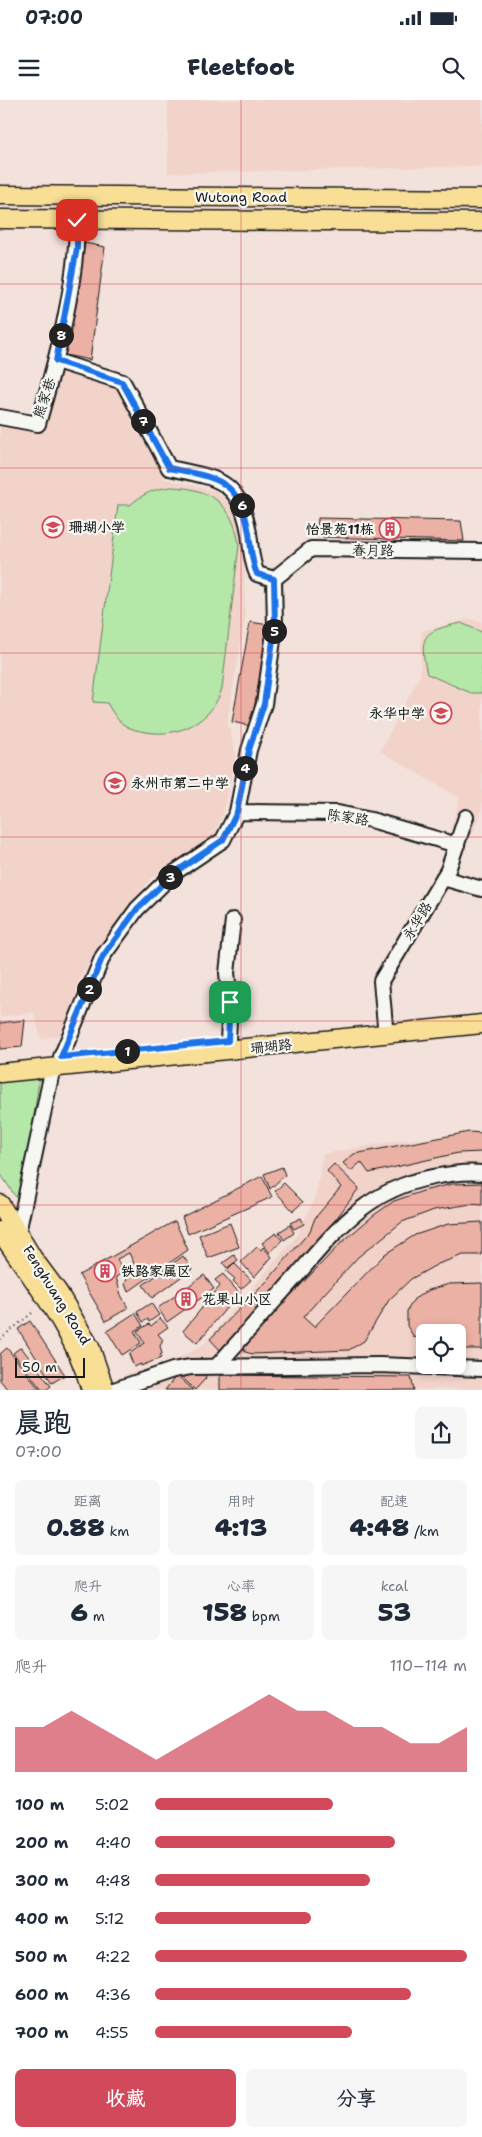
<!DOCTYPE html>
<html lang="zh">
<head>
<meta charset="utf-8">
<style>
	body { margin:0; font-family:"Shantell Sans","LXGW WenKai TC",sans-serif; background:#f6f6f7; color:#1f2937; height:100vh; display:flex; flex-direction:column; font-size:19px; white-space:nowrap }
	* { box-sizing:border-box; margin:0 }
	p { font-size:16px; color:#747a83 }
	.icon { flex:none; width:28px; height:28px; fill:none; stroke:currentColor; stroke-width:2; stroke-linecap:round; stroke-linejoin:round }
	.map { position:relative; height:1290px; overflow:hidden }
	.details { display:flex; flex-direction:column; background:#fff; flex:1 }
	.details>* { flex:none }
	.tools { position:absolute; left:416px; top:1224px; display:grid; gap:10px }
	.tools a { display:grid; place-items:center; width:50px; height:50px; border-radius:8px; background:#fff; box-shadow:0 2px 8px #0003; font-size:25px }
	.scale { position:absolute; left:15px; bottom:12px; width:70px; box-sizing:border-box; padding-left:5px; border:2px solid #1c1c1c; border-top:0; font-size:14px; line-height:18px; white-space:nowrap; color:#1c1c1c; -webkit-text-stroke:4px #f6f6f2; paint-order:stroke }
	.pin { position:absolute; display:grid; place-items:center; width:42px; height:42px; color:#fff; margin:-21px; border-radius:10px; box-shadow:0 2px 8px #0006 }
	.km { position:absolute; width:25px; height:25px; margin:-12px; border-radius:50%; background:#222; color:#fff; font-size:14px; line-height:25px; text-align:center }
	.round { display:grid; place-items:center; flex:none; width:52px; height:52px; border-radius:8px; background:#f6f6f7 }
	.overview { display:flex; align-items:center; justify-content:space-between; height:85px; padding:0 15px }
	h1 { font-size:28px; font-weight:800; line-height:38px }
	.metrics { display:grid; grid-template-columns:repeat(3,1fr); gap:8px; height:85px; padding:5px 15px }
	.metrics div { display:grid; align-content:center; border-radius:8px; background:#f6f6f7; text-align:center }
	.metrics b { font-size:25px; font-weight:800 }
	.metrics small { font-size:14px; font-weight:400 }
	.metrics p { font-size:14px }
	.chart { height:140px; padding:10px 15px }
	.chart p { display:flex; justify-content:space-between }
	.chart svg { width:100%; height:90px; margin-top:5px; fill:#d1495b; opacity:.7 }
	.cta { display:flex; gap:10px; margin-top:auto; padding:10px 15px }
	.cta a { flex:1; height:58px; border-radius:8px; background:#d1495b; color:#fff; font-size:20px; font-weight:800; line-height:58px; text-align:center }
	.cta a+a { background:#f6f6f7; color:#1f2937 }
	ul { padding:0 15px; list-style:none; font-size:16px }
	li { display:grid; grid-template-columns:80px 60px 1fr; align-items:center; height:38px }
	li i { height:12px; border-radius:6px; background:#d1495b }
	.status { display:flex; justify-content:space-between; align-items:center; height:35px; padding:0 25px; background:#fff; direction:ltr }
	.status svg { height:14px; fill:currentColor }
	header { display:flex; justify-content:space-between; align-items:center; height:65px; padding:0 15px; background:#fff; font-size:22px; font-weight:800 }
	.map>svg:first-child { display:block }
</style>
</head>
<body>
<div class="status"><b>07:00</b><svg viewBox="0 0 49 12"><path d="M0 12V9h3v3zM5 12V6h3v6zM10 12V3h3v9zM15 12V0h3v12zM26 1h20v11H26zM47 4h2v5h-2z"/></svg></div>
<header><svg class="icon" aria-label="menu" viewBox="0 0 24 24"><path d="M4 6h16M4 12h16M4 18h16"/></svg>Fleetfoot<svg class="icon" aria-label="search" viewBox="0 0 24 24"><circle cx="10" cy="10" r="6"/><path d="M15 15l6 6"/></svg></header>
<div class="map">
<svg width="482" height="1290" viewBox="0 0 482 1290">
	<rect width="100%" height="100%" fill="#f3e1db"/>
	<filter id="ink" filterUnits="userSpaceOnUse"><feTurbulence type="fractalNoise" baseFrequency=".02" numOctaves="2"/><feDisplacementMap in="SourceGraphic" scale="10" xChannelSelector="R" yChannelSelector="G"/><feConvolveMatrix kernelMatrix="1 2 1 2 8 2 1 2 1" color-interpolation-filters="sRGB"/></filter>
	<g filter="url(#ink)">
		<path fill="#f1d3ca" fill-rule="evenodd" d="M168 0H482V66L168 73Z
			M57 269 119 288 164 379 216 391 236 410 244 436 245 520 227 621 236 655 224 711 214 735 150 779 83 872 63 934 41 939 34 912 0 917V321L45 329Z
			M469 519 482 522V710L472 735 451 728 460 698 380 651 420 576 422 531Z
			M482 1037V1289L129 1290 125 1274 168 1263 202 1246 296 1137 315 1099 323 1054 402 1040ZM425 1232H458V1265H425Z"/>
		<path fill="#b4e7a8" stroke="#688262" d="M171 387C211 388 233 404 239 445L222 588C213 621 179 638 146 632 139 631 130 629 124 625 116 619 112 611 107 603L93 602 118 405H130C144 393 154 389 171 387Z
			M461 523 482 532V593H471L427 574C418 534 424 531 461 523Z
			M40 974 21 1105 0 1073V978Z"/>
		<path fill="#ebb1a4" stroke="#1c1c1c" d="M85 143 105 147 90 260 65 255Z
			M318 418 461 421 464 441 317 437Z
			M250 522 269 525 251 626 232 622Z
			M25 920 22 947 0 949V923Z
			M469 1032 482 1033V1052L458 1053 369 1073 361 1062 351 1071 343 1063 354 1054Z
			M334 1064 359 1088 333 1123 278 1188 220 1250 210 1239 268 1180 310 1131 315 1118 341 1087 327 1071Z
			M282 1067 285 1075 270 1089 264 1074Z
			M262 1076 272 1097 188 1134 182 1117Z
			M284 1083 303 1102 293 1111 275 1091Z
			M482 1083V1105L471 1104 434 1110 402 1122 358 1157 303 1217 314 1227 385 1154 415 1135 448 1124 482 1122V1155H463L438 1164 411 1179 389 1200 364 1241 349 1250 253 1254 245 1252 244 1244 341 1143 374 1115 394 1101 423 1091 452 1084Z
			M301 1118 304 1124 294 1129 290 1123Z
			M175 1121 188 1150 128 1192 125 1184 128 1176 137 1170 129 1153 117 1159 123 1172 116 1177 121 1195 128 1208 106 1221 79 1175Z
			M230 1123 239 1147 208 1158 199 1135Z
			M290 1125 294 1133 284 1140 279 1132Z
			M276 1133 282 1140 270 1153 262 1143Z
			M257 1147 261 1150 263 1147 272 1157 254 1177 241 1162Z
			M234 1155 238 1160 227 1168 223 1163Z
			M183 1156 192 1169 152 1198 143 1185Z
			M234 1163 251 1180 241 1189 233 1181 235 1179 226 1171Z
			M223 1174 239 1193 197 1243 183 1231 220 1186 215 1180Z
			M204 1175 214 1189 167 1222 158 1208Z
			M482 1183V1249H458V1232H425V1241L414 1237 407 1226V1211L414 1199 429 1190 449 1184Z
			M151 1203 159 1215 149 1222 148 1219 143 1222 137 1212Z
			M135 1213 143 1226 134 1231 141 1243 122 1255 107 1231Z
			M160 1218 168 1227 158 1234 163 1240 160 1246 162 1254 160 1255 161 1258 141 1266V1264L134 1267 129 1254 144 1243 137 1231 149 1224 151 1226Z
			M30 1221 65 1275 52 1283 18 1229Z
			M21 1247 51 1286 46 1290H42L13 1253Z
			M7 1248 40 1290H8L0 1280V1254Z
			M184 1274H205L206 1278 195 1290 182 1277Z
			M177 1275 193 1290H165Z
			M220 1275 411 1277 414 1290H220Z"/>
		<g fill="none" stroke-linecap="round" stroke-linejoin="round">
			<g stroke="#1c1c1c" stroke-width="18">
				<path id="minor" d="M56 261 123 282 169 368C217 378 240 379 249 433 251 447 251 461 257 474L274 479
					M0 317 38 324C56 261 77 185 77 120
					M274 479 311 449 482 451
					M237 712 338 713 371 720 457 745
					M443 778 482 789
					M385 925 381 881 448 770 466 717
					M228 941 230 902 227 873 233 820
					M61 957 103 856 137 809 174 773 223 740 237 712 249 650 264 604 275 526 274 479
					M18 1133 53 967
					M216 1267C242 1238 267 1209 292 1181 335 1132 365 1090 433 1077 448 1074 466 1071 482 1073
					M114 1290 173 1270 191 1267 379 1265 482 1269"/>
			</g>
			<g stroke="#1c1c1c" stroke-width="21">
				<path id="major" d="M0 95 482 99
					M0 119 482 122
					M0 973 482 924
					M0 1104 32 1157 58 1192 90 1247 105 1290
					M0 1131C33 1181 75 1230 91 1290"/>
			</g>
			<path stroke="#1c1c1c" stroke-width="2" stroke-dasharray="1 4" stroke-linecap="butt" d="M0 1239 32 1213"/>
			<use href="#minor" stroke="#f6f6f2" stroke-width="14"/>
			<use href="#major" stroke="#f9df96" stroke-width="18"/>
		</g>
	</g>
	<g fill="none" stroke-linecap="round" stroke-linejoin="round" filter="url(#ink)">
		<g stroke="#fff" stroke-width="10">
			<path id="route" d="M77 120V148L56 261 122 282 169 368C217 378 240 379 249 433 251 447 251 461 257 474L274 479 275 526 264 604 249 650 237 712 223 740 174 773 137 809 103 856 61 957 228 941 230 902"/>
		</g>
		<use href="#route" stroke="#1a73e8" stroke-width="6"/>
	</g>
	<path fill="none" stroke="#d1495b" stroke-width="1" stroke-opacity="0.55" d="M241 0V1290M0 184H482M0 368H482M0 553H482M0 737H482M0 921H482M0 1105H482"/>
	<defs>
		<g id="school-ring" transform="scale(1.125)"><circle r="9.5" fill="#f6f6f2" stroke="#d1495b" stroke-width="1.5"/><path d="M0-5L7-2L0 1L-7-2ZM-4 1L0 2.5L4 1V4Q0 6-4 4Z" fill="#d1495b"/></g>
		<g id="building-ring" transform="scale(1.125)"><circle r="9.5" fill="#f6f6f2" stroke="#d1495b" stroke-width="1.5"/><path d="M-4-6H4V6H1V3H-1V6H-4ZM-2.5-4.3h1.7v1.8h-1.7ZM.8-4.3h1.7v1.8H.8ZM-2.5-1h1.7V.8h-1.7ZM.8-1h1.7V.8H.8Z" fill="#d1495b"/></g>
	</defs>
	<g fill-rule="evenodd">
		<use href="#school-ring" x="53" y="427"/>
		<use href="#building-ring" x="390" y="429"/>
		<use href="#school-ring" x="441" y="613"/>
		<use href="#school-ring" x="115" y="683"/>
		<use href="#building-ring" x="105" y="1171"/>
		<use href="#building-ring" x="186" y="1199"/>
	</g>
	<g text-anchor="middle" stroke-width="4.5" stroke-linejoin="round" paint-order="stroke">
		<g font-size="14" fill="#1c1c1c" stroke="#f6f6f2">
			<text x="241" y="102">Wutong Road</text>
			<text transform="translate(44 298) rotate(-71)" y="5">熊家巷</text>
			<text transform="translate(373 450) rotate(1)" y="5">春月路</text>
			<text transform="translate(348 717) rotate(9)" y="5">陈家路</text>
			<text transform="translate(417 821) rotate(-59)" y="5">永华路</text>
			<text transform="translate(271 946) rotate(-6)" y="5">珊瑚路</text>
			<text transform="translate(57 1195) rotate(58)" y="5">Fenghuang Road</text>
		</g>
		<g font-size="14" font-weight="bold" fill="#1c1c1c" stroke="#f6f6f2" text-anchor="start">
			<text x="69" y="432">珊瑚小学</text>
			<text x="374" y="434" text-anchor="end">怡景苑11栋</text>
			<text x="425" y="618" text-anchor="end">永华中学</text>
			<text x="131" y="688">永州市第二中学</text>
			<text x="121" y="1176">铁路家属区</text>
			<text x="202" y="1204">花果山小区</text>
		</g>
	</g>
</svg>
<div class="tools">
<a><svg class="icon" aria-label="locate" viewBox="0 0 24 24"><circle cx="12" cy="12" r="6"/><path d="M12 2v4M12 18v4M2 12h4M18 12h4"/></svg></a>
</div>
<div class="scale">50 m</div>
<div class="pin" style="left:230px;top:902px;background:#1e9e55"><svg class="icon" aria-label="arrive" viewBox="0 0 24 24"><path d="M6 21V4h12l-3 4 3 4H6"/></svg></div>
<div class="pin" style="left:77px;top:120px;background:#d93025"><svg class="icon" aria-label="check" viewBox="0 0 24 24"><path d="M5 12l5 5 9-10"/></svg></div>
<b class="km" style="left:127px;top:951px">1</b>
<b class="km" style="left:89px;top:889px">2</b>
<b class="km" style="left:170px;top:777px">3</b>
<b class="km" style="left:245px;top:668px">4</b>
<b class="km" style="left:274px;top:531px">5</b>
<b class="km" style="left:242px;top:405px">6</b>
<b class="km" style="left:143px;top:321px">7</b>
<b class="km" style="left:61px;top:235px">8</b>
</div>
<section class="details">
<div class="overview"><div><h1>晨跑</h1><p>07:00</p></div><a class="round"><svg class="icon" aria-label="share" viewBox="0 0 24 24"><path d="M12 15V3M7 8l5-5 5 5M5 13v7h14v-7"/></svg></a></div>
<div class="metrics">
<div><p>距离</p><b>0.88<small> km</small></b></div>
<div><p>用时</p><b>4:13</b></div>
<div><p>配速</p><b>4:48<small> /km</small></b></div>
</div>
<div class="metrics">
<div><p>爬升</p><b>6<small> m</small></b></div>
<div><p>心率</p><b>158<small> bpm</small></b></div>
<div><p>kcal</p><b>53</b></div>
</div>
<div class="chart"><p><span>爬升</span>110–114 m</p>
<svg viewBox="0 0 160 44" preserveAspectRatio="none"><path d="M0 44V22L10 22L20 14L30 22L40 30L50 38L60 30L70 22L80 14L90 6L100 14L110 14L120 22L130 22L140 30L150 30L160 22V44z"/></svg>
</div>
<ul>
<li><b>100 m</b>5:02<i style="width:57%"></i></li>
<li><b>200 m</b>4:40<i style="width:77%"></i></li>
<li><b>300 m</b>4:48<i style="width:69%"></i></li>
<li><b>400 m</b>5:12<i style="width:50%"></i></li>
<li><b>500 m</b>4:22<i style="width:100%"></i></li>
<li><b>600 m</b>4:36<i style="width:82%"></i></li>
<li><b>700 m</b>4:55<i style="width:63%"></i></li>
</ul>
<div class="cta"><a>收藏</a><a>分享</a></div>
</section>
</body>
</html>
